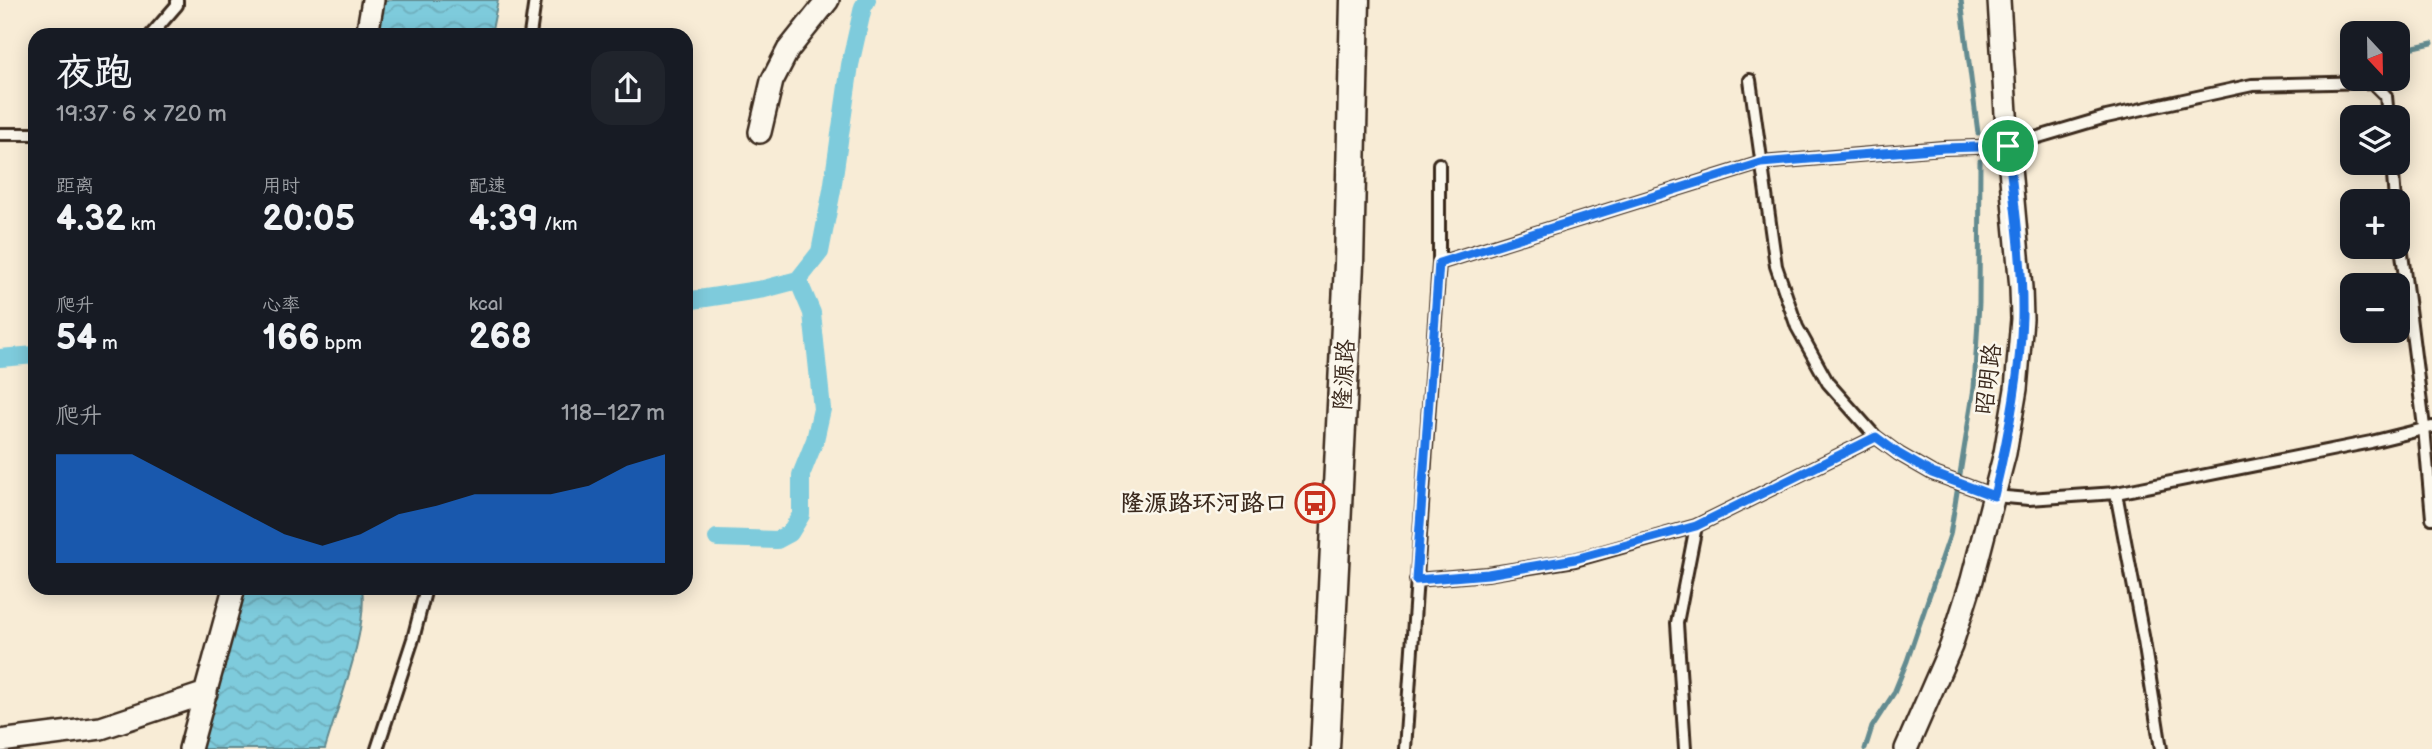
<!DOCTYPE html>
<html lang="zh">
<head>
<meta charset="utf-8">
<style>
	body { margin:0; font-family:"Balsamiq Sans","LXGW WenKai TC",sans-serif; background:#20242c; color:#f1f3f6; height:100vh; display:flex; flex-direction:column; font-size:26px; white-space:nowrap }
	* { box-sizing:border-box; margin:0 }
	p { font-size:23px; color:#9ea1a6 }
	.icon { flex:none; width:38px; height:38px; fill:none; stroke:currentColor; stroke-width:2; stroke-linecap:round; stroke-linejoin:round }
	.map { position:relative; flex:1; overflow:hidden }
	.panel { position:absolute; left:28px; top:28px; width:665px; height:567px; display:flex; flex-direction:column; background:#171b24; border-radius:21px; box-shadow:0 4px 18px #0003 }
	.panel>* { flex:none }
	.needle { width:46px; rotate:158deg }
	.fabs { position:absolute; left:2340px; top:21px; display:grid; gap:14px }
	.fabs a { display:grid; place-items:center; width:70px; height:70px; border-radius:14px; background:#171b24; box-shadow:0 4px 18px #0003; font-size:35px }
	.pin { position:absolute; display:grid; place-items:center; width:60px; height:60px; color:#fff; margin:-30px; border:4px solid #fff; border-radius:50%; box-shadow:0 2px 7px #0007 }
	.round { display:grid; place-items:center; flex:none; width:74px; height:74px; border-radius:21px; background:#20242c }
	.summary { display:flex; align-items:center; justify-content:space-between; height:119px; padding:0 28px }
	h1 { font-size:38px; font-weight:700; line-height:52px }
	.stats { display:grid; grid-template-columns:repeat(3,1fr); gap:10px; height:119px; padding:7px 28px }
	.stats div { display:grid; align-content:center }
	.stats b { font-size:35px; font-weight:700 }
	.stats small { font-size:19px; font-weight:400 }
	.stats p { font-size:19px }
	.chart { height:196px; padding:14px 28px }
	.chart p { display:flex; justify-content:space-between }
	.chart svg { width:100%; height:126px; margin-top:7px; fill:#1a73e8; opacity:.7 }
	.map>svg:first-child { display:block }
</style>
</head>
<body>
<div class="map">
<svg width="2432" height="749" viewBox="0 0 2432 749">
	<defs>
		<pattern id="water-waves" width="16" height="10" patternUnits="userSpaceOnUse" patternTransform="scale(1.75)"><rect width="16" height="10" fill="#7ecbdc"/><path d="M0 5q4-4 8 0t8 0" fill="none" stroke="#6eaebc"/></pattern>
	</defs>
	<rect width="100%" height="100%" fill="#f8ecd6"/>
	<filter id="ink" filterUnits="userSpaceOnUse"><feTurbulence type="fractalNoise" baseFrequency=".0143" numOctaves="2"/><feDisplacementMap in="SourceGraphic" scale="14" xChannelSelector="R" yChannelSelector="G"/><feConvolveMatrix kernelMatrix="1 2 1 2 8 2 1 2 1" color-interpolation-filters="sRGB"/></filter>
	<g filter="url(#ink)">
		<path fill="url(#water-waves)" stroke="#638b90" stroke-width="2" d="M382 0H498L491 35H375Z
			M242 588H362C368 633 338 704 325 749H197Z"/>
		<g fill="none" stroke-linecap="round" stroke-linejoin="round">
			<path stroke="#638b90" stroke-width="5" d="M1961 0 1978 133
				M2401 50 2432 43
				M1865 749 1872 727 1894 693 1907 661 1950 535 1974 388 1979 303 1980 161"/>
			<path stroke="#7ecbdc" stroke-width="18" d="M686 301 764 289 798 280 820 252 832 190 850 65 863 7 867 0
				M0 358 35 355
				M717 538 777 540 790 533 801 515V475L815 440 822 409 812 313 798 280"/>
			<g stroke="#3b2a1e" stroke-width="16">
				<path id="lane" d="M151 35 177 5V0
					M530 35 535 0
					M1750 80 1776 266 1797 327 1828 383 1876 437 1899 454 1932 473 1994 496 2029 499 2116 493 2371 442 2432 427
					M0 134H35
					M2392 163 2395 201
					M2398 222 2424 427 2432 518
					M1439 263 1761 163 1943 148 2008 146 2106 117 2252 85 2372 82 2386 96 2388 117
					M2116 493 2144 641 2161 749
					M1416 580 1487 574 1575 560 1696 526 1876 437
					M377 749 413 639 426 588
					M1405 749 1439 263V164
					M1685 749 1677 623 1696 526"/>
			</g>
			<g stroke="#3b2a1e" stroke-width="26">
				<path id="street" d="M367 35 373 0
					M760 132 772 81 788 50 828 0
					M0 741 101 728 206 693
					M190 749 234 588
					M1906 749 1951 646 1972 580 2005 453 2016 389 2022 319 2021 288 2008 146 1999 0"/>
			</g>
			<g stroke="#3b2a1e" stroke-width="33">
				<path id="secondary" d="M1325 749 1349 264 1355 0"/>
			</g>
			<use href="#lane" stroke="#fbf7ec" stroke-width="10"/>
			<use href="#street" stroke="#fbf7ec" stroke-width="21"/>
			<use href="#secondary" stroke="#fbf7ec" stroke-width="28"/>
		</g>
	</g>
	<g fill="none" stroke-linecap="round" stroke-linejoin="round" filter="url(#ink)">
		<g stroke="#fff" stroke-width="14">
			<path id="route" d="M2008 146C2014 203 2023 260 2022 317 2020 378 2008 438 1994 496L1932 473 1899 454 1876 437 1696 526 1575 559 1488 574 1416 580 1439 263 1761 163 1944 148Z"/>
		</g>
		<use href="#route" stroke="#1a73e8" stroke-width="9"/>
	</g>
	<defs>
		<g id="bus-ring" transform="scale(2.0125)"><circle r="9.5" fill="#fbf7ec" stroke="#c8321e" stroke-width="1.5"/><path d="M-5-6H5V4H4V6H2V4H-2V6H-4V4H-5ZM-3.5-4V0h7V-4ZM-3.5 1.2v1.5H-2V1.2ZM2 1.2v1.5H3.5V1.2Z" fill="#c8321e"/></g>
	</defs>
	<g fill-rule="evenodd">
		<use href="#bus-ring" x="1315" y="503"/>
	</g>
	<g text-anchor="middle" stroke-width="5" stroke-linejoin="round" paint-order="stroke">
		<g font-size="24" fill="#3b2a1e" stroke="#fbf7ec">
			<text transform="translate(1344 375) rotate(-87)" y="8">隆源路</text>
			<text transform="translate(1988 379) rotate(-83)" y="8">昭明路</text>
		</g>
		<g font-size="24" font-weight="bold" fill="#3b2a1e" stroke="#fbf7ec" text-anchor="end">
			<text x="1288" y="511">隆源路环河路口</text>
		</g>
	</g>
</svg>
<div class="fabs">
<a><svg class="needle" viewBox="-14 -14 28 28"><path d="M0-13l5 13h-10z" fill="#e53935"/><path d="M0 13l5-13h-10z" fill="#9ea1a6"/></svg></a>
<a><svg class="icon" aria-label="layers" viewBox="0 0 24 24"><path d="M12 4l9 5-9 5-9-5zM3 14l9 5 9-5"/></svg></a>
<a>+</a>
<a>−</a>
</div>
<div class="pin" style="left:2008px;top:146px;background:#1e9e55"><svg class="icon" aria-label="arrive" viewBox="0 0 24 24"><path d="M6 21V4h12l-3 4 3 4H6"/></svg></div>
<section class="panel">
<div class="summary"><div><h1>夜跑</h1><p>19:37 · 6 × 720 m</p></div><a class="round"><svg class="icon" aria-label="share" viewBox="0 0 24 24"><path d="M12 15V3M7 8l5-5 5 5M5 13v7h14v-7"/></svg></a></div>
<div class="stats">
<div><p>距离</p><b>4.32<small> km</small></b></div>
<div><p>用时</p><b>20:05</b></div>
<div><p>配速</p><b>4:39<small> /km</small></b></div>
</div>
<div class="stats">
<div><p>爬升</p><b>54<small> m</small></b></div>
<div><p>心率</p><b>166<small> bpm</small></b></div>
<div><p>kcal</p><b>268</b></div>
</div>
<div class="chart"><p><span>爬升</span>118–127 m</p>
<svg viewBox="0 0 160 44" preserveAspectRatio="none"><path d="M0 44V6L10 6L20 6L30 13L40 20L50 27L60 34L70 38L80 34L90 27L100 24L110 20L120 20L130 20L140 17L150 10L160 6V44z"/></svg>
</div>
</section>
</div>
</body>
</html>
